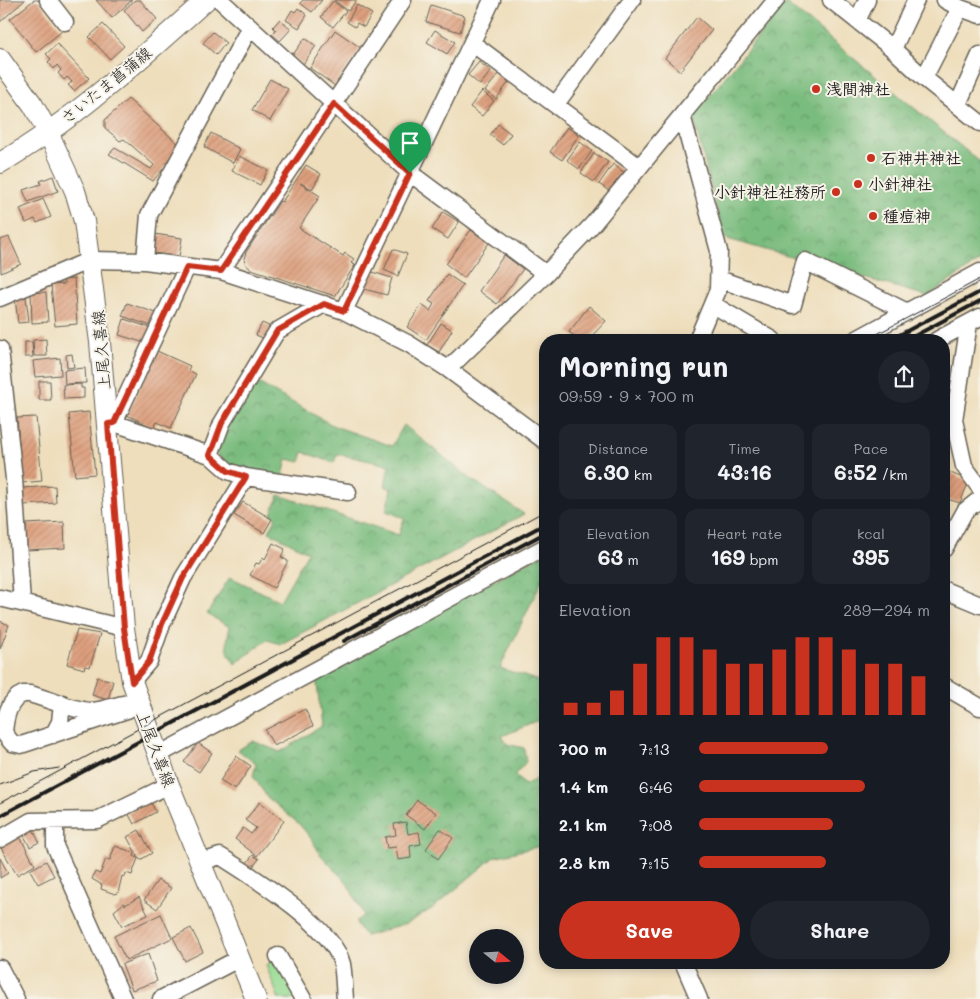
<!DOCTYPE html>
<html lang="en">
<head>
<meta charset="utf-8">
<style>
	body { margin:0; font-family:Mali,"Klee One",sans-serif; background:#20242c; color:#f1f3f6; height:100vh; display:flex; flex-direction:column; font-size:19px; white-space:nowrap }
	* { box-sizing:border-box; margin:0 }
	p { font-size:16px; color:#9ea1a6 }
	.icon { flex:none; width:28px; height:28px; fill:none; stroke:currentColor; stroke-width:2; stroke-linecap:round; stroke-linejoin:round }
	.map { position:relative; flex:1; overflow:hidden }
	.drawer { position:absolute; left:539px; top:334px; width:411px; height:635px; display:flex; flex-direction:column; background:#171b24; border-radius:20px; box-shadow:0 2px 8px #0003 }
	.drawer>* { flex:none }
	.needle { width:32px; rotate:108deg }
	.controls { position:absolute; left:469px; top:929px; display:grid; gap:10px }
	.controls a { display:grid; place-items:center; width:55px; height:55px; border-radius:50%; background:#171b24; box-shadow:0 2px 8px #0003; font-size:25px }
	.pin { position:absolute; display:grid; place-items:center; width:42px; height:42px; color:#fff; margin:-51px -21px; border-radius:50% 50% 50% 0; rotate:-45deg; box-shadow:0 0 5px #0007 }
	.pin .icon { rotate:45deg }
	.round { display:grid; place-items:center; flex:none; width:52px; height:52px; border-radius:26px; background:#20242c }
	.overview { display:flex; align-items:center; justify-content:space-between; height:85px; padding:0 20px }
	h1 { font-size:28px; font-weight:700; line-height:38px }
	.figures { display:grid; grid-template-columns:repeat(3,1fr); gap:8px; height:85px; padding:5px 20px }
	.figures div { display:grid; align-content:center; border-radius:12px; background:#20242c; text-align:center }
	.figures b { font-size:21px; font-weight:700 }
	.figures small { font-size:14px; font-weight:400 }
	.figures p { font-size:14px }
	.chart { height:140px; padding:10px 20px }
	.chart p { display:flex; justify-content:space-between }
	.chart svg { width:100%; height:90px; margin-top:5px; stroke:#c8321e; stroke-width:6 }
	.cta { display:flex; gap:10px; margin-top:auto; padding:10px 20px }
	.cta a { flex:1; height:58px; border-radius:30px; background:#c8321e; color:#fff; font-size:20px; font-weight:700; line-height:58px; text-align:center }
	.cta a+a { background:#20242c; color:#f1f3f6 }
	ul { padding:0 20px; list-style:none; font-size:16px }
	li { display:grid; grid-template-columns:80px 60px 1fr; align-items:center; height:38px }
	li i { height:12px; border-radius:6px; background:#c8321e }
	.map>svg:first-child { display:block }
</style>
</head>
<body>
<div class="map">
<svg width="980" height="999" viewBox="0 0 980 999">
	<defs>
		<pattern id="forest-crowns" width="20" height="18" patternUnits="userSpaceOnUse" patternTransform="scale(1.25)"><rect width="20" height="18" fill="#7abc7e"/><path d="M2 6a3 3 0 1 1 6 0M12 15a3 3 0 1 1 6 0" fill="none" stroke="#639866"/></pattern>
		<pattern id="building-hatch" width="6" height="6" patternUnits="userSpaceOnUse" patternTransform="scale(1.25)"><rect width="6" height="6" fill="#dd9f7d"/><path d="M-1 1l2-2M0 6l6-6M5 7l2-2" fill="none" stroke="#bd886b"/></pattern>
	</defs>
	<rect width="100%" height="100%" fill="#f7f3e8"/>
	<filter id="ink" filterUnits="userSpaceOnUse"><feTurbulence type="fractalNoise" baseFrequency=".02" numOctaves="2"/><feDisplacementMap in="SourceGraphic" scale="10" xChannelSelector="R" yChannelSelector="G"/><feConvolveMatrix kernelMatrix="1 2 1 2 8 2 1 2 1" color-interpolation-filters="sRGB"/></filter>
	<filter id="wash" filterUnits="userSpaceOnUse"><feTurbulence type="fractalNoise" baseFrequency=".0096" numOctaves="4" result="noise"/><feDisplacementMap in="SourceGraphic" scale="20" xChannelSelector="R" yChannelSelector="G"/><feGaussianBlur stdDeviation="1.12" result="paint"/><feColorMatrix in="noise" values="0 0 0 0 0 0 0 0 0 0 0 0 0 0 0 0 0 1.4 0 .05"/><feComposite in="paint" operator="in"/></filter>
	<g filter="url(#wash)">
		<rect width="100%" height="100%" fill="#eedebc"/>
		<path fill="#99dc94" stroke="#5a7c58" d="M275 960 298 999H279L266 965Z"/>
		<path fill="url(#forest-crowns)" stroke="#4b6c4d" d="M786 3 980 162V261L927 296 724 238 693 116Z
			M253 380 334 426 392 446 404 425 471 479 524 514 281 644 267 640 235 664C225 651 226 642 230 627L207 614 230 577 280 601 308 552 269 532 276 518 271 514 279 495 399 535 404 518 386 511 391 489 385 486 389 465 337 454 334 463 303 452 300 462 287 459 283 476 240 472 216 454 227 423Z
			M545 553V574L500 668 545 683V718L502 736 507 744 524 748 526 762 515 774 524 785 545 775V845L494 857 433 908 406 924 366 936 358 927 356 921 364 915 347 883 321 855 310 837 299 824 267 797 253 776 256 764 238 750 253 741 280 752 322 726 316 676Z"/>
		<g id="blocks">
			<path fill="url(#building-hatch)" d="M0 0H25L0 22Z
				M34 0H38L62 31 36 52 10 19Z
				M96 0H132L112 18Z
				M135 0H140L157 19 142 32 124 10Z
				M303 0H322L312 12 300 3Z
				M334 0H357L348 11Z
				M333 1 346 11 333 27 321 17Z
				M357 5 372 14 364 27 357 23 355 27 347 22Z
				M431 5 465 16 460 32 426 22Z
				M298 8 307 15 299 28 286 20 292 10 295 12Z
				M697 17 712 30 680 71 665 58Z
				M280 19 291 29 280 41 272 34 276 30 273 27Z
				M103 24 124 46 110 59 89 37Z
				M335 30 361 48 335 86 310 68Z
				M435 30 455 42 447 54 427 42Z
				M213 32 226 43 216 55 203 43Z
				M305 38 316 46 303 64 292 56Z
				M57 44 89 78 74 91 68 85 72 82 67 77 64 80 58 73 61 70 57 65 54 69 48 62 51 59 46 54Z
				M479 62 491 71 480 85 468 75Z
				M499 74 509 82 496 99 485 91Z
				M270 79 288 89 270 121 252 110Z
				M482 91 494 101 482 116 470 107Z
				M128 99 182 147 153 181 109 154 115 148 151 169 154 165 124 139 120 141 105 128V120Z
				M498 124 511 134 503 145 490 135Z
				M567 127 579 135 562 160 550 152Z
				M397 128 414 135 408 150 391 143Z
				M211 133 240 149 233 163 204 147Z
				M580 142 592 151 579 169 567 160Z
				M594 153 608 162 594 182 581 173Z
				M239 156 268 170 260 185 232 171Z
				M613 164 626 174 612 193 599 184Z
				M306 165 321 174 312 189 300 183 320 196 299 228 343 256 345 253 354 259 351 263 355 265 335 296 251 269 246 265 244 259 246 252 280 201 282 202Z
				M53 176 58 191 28 202 23 190 41 184 40 181Z
				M43 199 51 217 37 223 35 219 26 223 20 209Z
				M443 212 459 222 448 239 432 229Z
				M471 230 489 243 464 278 446 264Z
				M154 234 182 238 179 257 151 253Z
				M9 237 21 264 1 273 0 240Z
				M393 249 407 254 398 276 384 270Z
				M504 255 523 269 497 304 479 291Z
				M369 271 392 278 387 295 364 289Z
				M447 274 463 285 426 340 407 327 422 305 430 311 434 304 429 301Z
				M74 279 77 324 55 326 51 285 64 284V280Z
				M46 292 48 322 32 323 31 293Z
				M26 297 29 322 18 323 15 298Z
				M127 303 159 314 154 327 122 316Z
				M589 306 606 321 588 340H579L569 332Z
				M124 319 151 328 145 343 119 335Z
				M262 323 273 328 267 340 256 335Z
				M441 323 452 330 439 352 427 345Z
				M46 339 47 356H34L33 340Z
				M25 342H32L33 357H25Z
				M157 351 190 366 188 370 196 374 171 428 157 422 154 428 127 415Z
				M72 354 74 367 67 368 66 355Z
				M60 358 61 375 35 377 33 361Z
				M85 368 86 383 65 384 64 370Z
				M39 381H50L51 400H39Z
				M81 384V388H84V398L64 399 63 385Z
				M89 412 95 474 75 476 69 414Z
				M36 417 42 481 22 483 17 418Z
				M944 470 969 481 960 503 944 498Z
				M55 486 56 503 23 505 22 488Z
				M243 502 272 519 264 533 234 515Z
				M64 522 65 548 27 550 26 524Z
				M273 543 285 549 281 557 288 561 274 588 250 575 256 563 259 564 263 557 265 559Z
				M0 621 9 625 0 649Z
				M77 630 100 634 90 667 85 666 84 669 67 664Z
				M97 677 113 681 108 700 92 695Z
				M305 709 313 726 274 746 265 730Z
				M198 743 212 753 199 772 184 762Z
				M236 756 251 766 235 790 220 781Z
				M417 800 436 813 425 829 406 815Z
				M150 801 156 812 134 824 128 813Z
				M260 802 284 821 257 856 235 839 243 828 251 834 256 828 245 820Z
				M406 822 408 834 419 832 421 844 410 846 411 858 398 860 396 847 387 848 385 837 396 835 394 824Z
				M32 827 39 842 30 847 22 832Z
				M440 829 453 838 438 859 426 849Z
				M139 830 152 853 140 860 127 837Z
				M19 835 35 865 17 875 0 846Z
				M115 846 135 853 134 856 138 858 132 875 126 873 125 877 122 876 118 893 115 894 101 889 102 885 92 879 95 872 100 874 106 859 110 860Z
				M253 855 259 859 252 868 246 864Z
				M0 858 8 873 0 878Z
				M46 861 54 876 38 884 30 870Z
				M158 880 171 888 157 909 144 900Z
				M139 897 148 915 122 926 114 911 124 903 125 905Z
				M161 914 172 938 126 960 114 936Z
				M191 928 203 952 185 961 173 937Z
				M148 954 157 981 132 990 122 964Z"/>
		</g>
	</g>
	<g filter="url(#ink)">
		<use href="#blocks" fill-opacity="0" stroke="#666054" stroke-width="1"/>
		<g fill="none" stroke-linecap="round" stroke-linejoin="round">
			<g stroke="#666054" stroke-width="19">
				<path id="minor" d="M48 0 65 22
					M220 0 410 173 546 274
					M831 0 893 49 924 78 980 123
					M945 0 960 8 980 15
					M857 21 867 0
					M472 43 639 167
					M893 49 916 0
					M924 78 960 8
					M556 104 632 0
					M958 104 980 55
					M682 115 719 251 718 290 697 340
					M145 261 149 215 250 27
					M221 271 403 0
					M719 279 793 305 805 261 907 312
					M0 298 90 260 145 261 221 271 344 311 409 344 448 369 545 441
					M712 304 773 340
					M344 311 492 0
					M969 323 954 420 964 466 980 488
					M855 340 980 272
					M937 340 980 317
					M0 349 14 479 22 603
					M448 369 546 274 593 224 776 0
					M114 423 187 267
					M108 424 114 423 210 455 228 471 246 477 183 578 162 624 149 661 132 681
					M210 455 222 423 277 331 324 304
					M246 477 348 492
					M944 549 965 511 980 499
					M944 590 980 605
					M0 598 124 628
					M944 686 980 707
					M23 694H30C48 699 75 711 92 711 108 710 121 702 139 702L127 710 21 745 12 743 4 733C5 718 8 700 23 694Z
					M53 735 60 722 62 703
					M158 755 545 547
					M55 821V846L123 999
					M0 839 31 821 97 820 169 785
					M202 862 220 856C253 877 333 926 342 964 344 975 344 988 345 999
					M278 956 303 999
					M683 962 699 999
					M0 968 16 999
					M161 999 240 958"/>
			</g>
			<g stroke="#666054" stroke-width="22">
				<path id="major" d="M0 59 33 105 48 132 75 191 84 221 100 342 124 628 132 681 169 785 256 999
					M0 163C76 119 141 58 206 0"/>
			</g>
			<use href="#minor" stroke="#fff" stroke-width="16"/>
			<use href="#major" stroke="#fff" stroke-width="20"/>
			<path stroke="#1c1c1c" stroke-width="1" d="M866 340 980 279
				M0 785 34 772 59 768
				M0 803 545 511"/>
			<path stroke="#1c1c1c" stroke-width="4" d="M890 340 980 292
				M907 340 980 301
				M344 641 545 533
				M0 816 545 524"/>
		</g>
	</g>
	<g fill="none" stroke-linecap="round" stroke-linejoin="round" filter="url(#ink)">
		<g stroke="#fff" stroke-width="10">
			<path id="route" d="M334 104 410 173 344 311 324 304 277 331 222 423 210 455 228 471 246 477 183 578 162 624 149 662 132 682 124 628 108 424 114 423 187 267 221 271Z"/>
		</g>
		<use href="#route" stroke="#c8321e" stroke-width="6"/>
	</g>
	<g fill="#c8321e" stroke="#f7f3e8" stroke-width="2">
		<circle cx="816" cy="89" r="5"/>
		<circle cx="871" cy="158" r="5"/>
		<circle cx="858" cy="184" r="5"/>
		<circle cx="836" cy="192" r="5"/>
		<circle cx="873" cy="216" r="5"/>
	</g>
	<g text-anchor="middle" stroke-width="4" stroke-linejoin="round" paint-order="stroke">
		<g font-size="16" fill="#1c1c1c" stroke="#f7f3e8">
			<text transform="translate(106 85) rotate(-39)" y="6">さいたま菖蒲線</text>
			<text transform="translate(101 350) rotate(-95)" y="6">上尾久喜線</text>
			<text transform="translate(156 749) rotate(69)" y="6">上尾久喜線</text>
		</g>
		<g font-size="16" font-weight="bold" fill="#1c1c1c" stroke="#f7f3e8" text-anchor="start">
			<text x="826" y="95">浅間神社</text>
			<text x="881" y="164">石神井神社</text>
			<text x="868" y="190">小針神社</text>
			<text x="826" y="198" text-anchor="end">小針神社社務所</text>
			<text x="883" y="222">種痘神</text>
		</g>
	</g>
</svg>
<div class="controls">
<a><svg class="needle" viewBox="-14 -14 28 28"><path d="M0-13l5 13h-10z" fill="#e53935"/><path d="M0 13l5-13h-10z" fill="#9ea1a6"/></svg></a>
</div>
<div class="pin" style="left:410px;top:173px;background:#1e9e55"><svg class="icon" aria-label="arrive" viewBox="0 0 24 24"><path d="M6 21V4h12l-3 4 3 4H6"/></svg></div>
<section class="drawer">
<div class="overview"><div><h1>Morning run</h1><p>09:59 · 9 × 700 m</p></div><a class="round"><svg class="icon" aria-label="share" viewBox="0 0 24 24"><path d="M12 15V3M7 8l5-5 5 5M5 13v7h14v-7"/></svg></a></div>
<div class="figures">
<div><p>Distance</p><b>6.30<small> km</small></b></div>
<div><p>Time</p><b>43:16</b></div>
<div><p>Pace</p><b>6:52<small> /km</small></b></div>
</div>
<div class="figures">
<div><p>Elevation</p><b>63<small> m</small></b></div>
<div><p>Heart rate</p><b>169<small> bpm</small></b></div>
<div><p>kcal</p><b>395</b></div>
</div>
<div class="chart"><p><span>Elevation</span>289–294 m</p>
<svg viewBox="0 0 160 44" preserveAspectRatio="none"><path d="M5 44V38M15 44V38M25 44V32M35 44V19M45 44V6M55 44V6M65 44V12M75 44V19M85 44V19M95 44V12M105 44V6M115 44V6M125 44V12M135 44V19M145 44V19M155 44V25"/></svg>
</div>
<ul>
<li><b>700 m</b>7:13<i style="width:56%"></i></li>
<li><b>1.4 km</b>6:46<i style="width:72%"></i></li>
<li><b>2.1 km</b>7:08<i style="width:58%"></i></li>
<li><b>2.8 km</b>7:15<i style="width:55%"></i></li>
</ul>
<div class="cta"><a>Save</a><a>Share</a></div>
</section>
</div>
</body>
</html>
